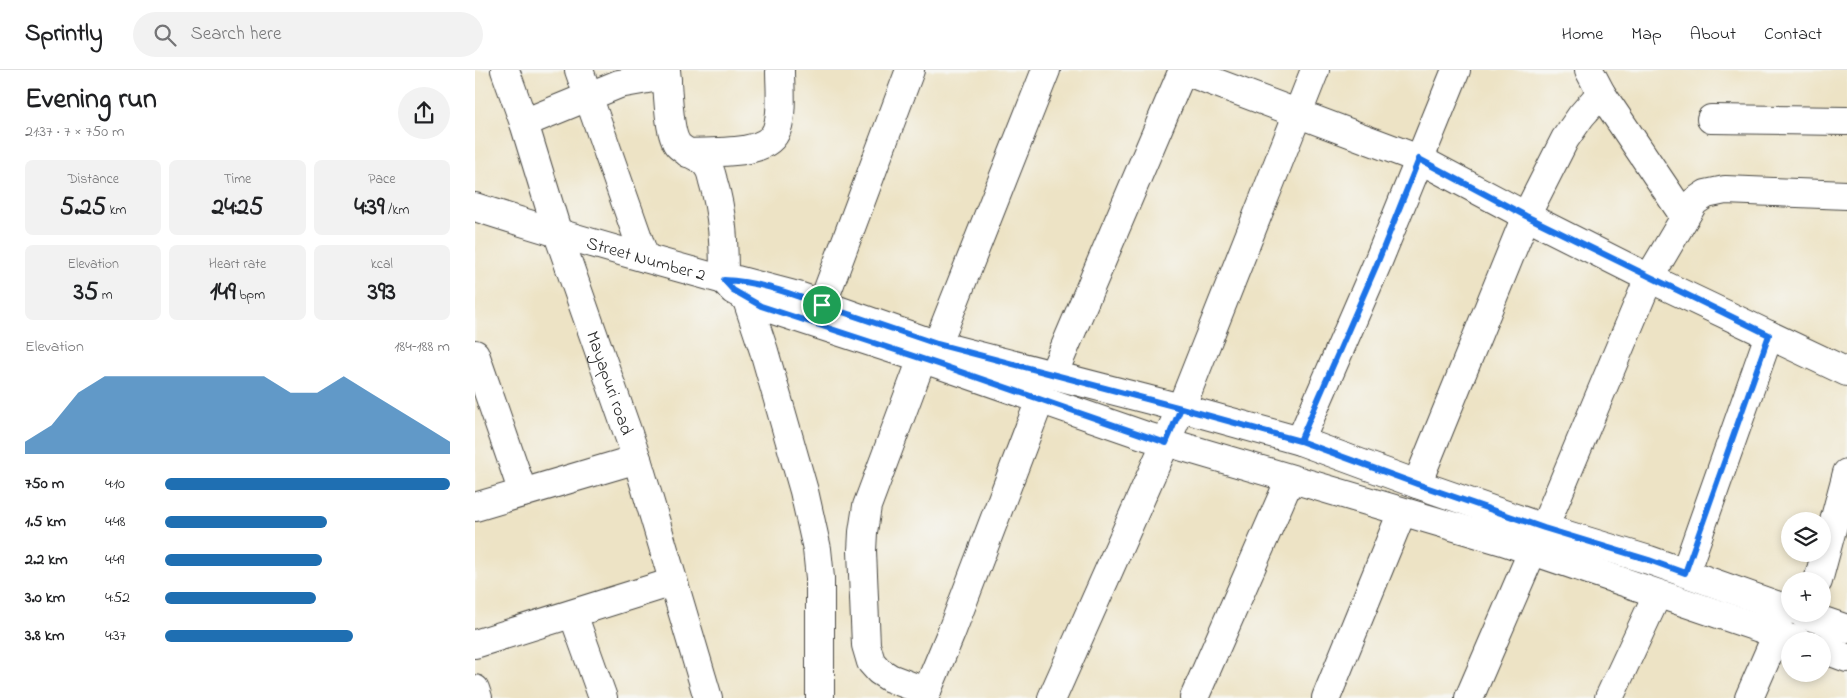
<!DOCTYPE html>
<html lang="en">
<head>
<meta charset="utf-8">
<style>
	body { margin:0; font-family:"Indie Flower",sans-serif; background:#f2f2f2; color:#202124; height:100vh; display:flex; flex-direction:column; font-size:19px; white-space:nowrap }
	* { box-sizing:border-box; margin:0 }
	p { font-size:16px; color:#757577 }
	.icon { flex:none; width:28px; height:28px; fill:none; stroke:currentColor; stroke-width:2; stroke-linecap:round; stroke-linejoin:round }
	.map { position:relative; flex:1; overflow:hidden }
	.panel { display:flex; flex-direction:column; background:#fff; width:475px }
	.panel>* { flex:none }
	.tools { position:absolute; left:1306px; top:442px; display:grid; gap:10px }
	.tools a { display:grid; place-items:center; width:50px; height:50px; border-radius:50%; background:#fff; box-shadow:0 2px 8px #0003; font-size:25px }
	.pin { position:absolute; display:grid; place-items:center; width:42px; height:42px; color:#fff; margin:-21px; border:2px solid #fff; border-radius:50%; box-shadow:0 1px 5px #0007 }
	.round { display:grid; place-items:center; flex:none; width:52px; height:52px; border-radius:26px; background:#f2f2f2 }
	.head { display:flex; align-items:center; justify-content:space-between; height:85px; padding:0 25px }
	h1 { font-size:28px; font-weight:700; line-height:38px }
	.metrics { display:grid; grid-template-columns:repeat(3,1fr); gap:8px; height:85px; padding:5px 25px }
	.metrics div { display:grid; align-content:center; border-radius:8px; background:#f2f2f2; text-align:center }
	.metrics b { font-size:25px; font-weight:700 }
	.metrics small { font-size:14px; font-weight:400 }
	.metrics p { font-size:14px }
	.chart { height:140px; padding:10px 25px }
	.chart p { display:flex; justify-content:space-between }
	.chart svg { width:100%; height:90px; margin-top:5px; fill:#1f6fb2; opacity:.7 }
	ul { padding:0 25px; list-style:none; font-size:16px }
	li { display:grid; grid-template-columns:80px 60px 1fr; align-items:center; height:38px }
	li i { height:12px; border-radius:6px; background:#1f6fb2 }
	header { display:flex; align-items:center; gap:30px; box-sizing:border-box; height:70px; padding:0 25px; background:#fff; border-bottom:1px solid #e0e0e0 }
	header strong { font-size:24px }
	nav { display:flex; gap:28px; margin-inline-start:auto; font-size:18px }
	.search { width:350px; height:45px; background:#f2f2f2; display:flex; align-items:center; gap:12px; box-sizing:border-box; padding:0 18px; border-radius:28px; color:#757577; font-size:19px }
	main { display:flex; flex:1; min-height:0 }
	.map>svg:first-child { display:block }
</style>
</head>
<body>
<header>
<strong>Sprintly</strong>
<div class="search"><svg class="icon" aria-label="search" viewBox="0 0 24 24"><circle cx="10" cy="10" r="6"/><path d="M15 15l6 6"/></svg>Search here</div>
<nav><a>Home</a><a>Map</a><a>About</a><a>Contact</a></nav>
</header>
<main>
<section class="panel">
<div class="head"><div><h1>Evening run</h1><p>21:37 · 7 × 750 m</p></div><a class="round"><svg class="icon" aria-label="share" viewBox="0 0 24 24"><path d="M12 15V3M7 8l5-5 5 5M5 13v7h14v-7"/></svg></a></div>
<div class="metrics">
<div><p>Distance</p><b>5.25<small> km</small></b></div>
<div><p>Time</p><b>24:25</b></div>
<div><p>Pace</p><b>4:39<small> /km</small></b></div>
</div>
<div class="metrics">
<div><p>Elevation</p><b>35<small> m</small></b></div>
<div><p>Heart rate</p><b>149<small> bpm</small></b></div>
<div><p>kcal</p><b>393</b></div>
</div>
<div class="chart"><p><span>Elevation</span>184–188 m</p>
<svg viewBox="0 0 160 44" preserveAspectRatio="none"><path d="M0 44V38L10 30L20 14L30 6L40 6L50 6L60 6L70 6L80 6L90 6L100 14L110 14L120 6L130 14L140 22L150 30L160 38V44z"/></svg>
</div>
<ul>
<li><b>750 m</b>4:10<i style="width:100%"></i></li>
<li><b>1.5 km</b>4:48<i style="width:57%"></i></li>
<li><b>2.2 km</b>4:49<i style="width:55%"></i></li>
<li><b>3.0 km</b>4:52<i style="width:53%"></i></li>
<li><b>3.8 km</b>4:37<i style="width:66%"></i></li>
</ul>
</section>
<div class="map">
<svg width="1372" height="628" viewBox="0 0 1372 628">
	<rect width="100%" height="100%" fill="#f6f6f2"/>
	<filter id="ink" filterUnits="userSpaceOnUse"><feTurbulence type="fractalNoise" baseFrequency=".02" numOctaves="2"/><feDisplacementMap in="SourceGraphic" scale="10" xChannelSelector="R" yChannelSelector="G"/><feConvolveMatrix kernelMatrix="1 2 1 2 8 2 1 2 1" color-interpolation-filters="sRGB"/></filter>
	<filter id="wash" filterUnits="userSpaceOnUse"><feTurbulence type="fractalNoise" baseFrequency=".0096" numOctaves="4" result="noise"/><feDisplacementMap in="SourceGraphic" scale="20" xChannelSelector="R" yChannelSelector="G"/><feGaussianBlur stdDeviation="1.12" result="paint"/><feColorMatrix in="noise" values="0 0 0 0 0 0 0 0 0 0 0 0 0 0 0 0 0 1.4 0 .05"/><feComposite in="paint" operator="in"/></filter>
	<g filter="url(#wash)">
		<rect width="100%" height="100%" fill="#ede3c5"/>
	</g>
	<g filter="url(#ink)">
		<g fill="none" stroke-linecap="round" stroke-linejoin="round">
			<g stroke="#484742" stroke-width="30">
				<g id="street">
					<path id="s1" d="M30 0 49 53 83 164 162 389 233 628"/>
					<path d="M104 0 170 188"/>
					<path d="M191 0C193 17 193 63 203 75 212 85 226 85 233 97 236 101 237 107 238 111 248 144 249 176 249 210L258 220 286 236 463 294 671 366 1028 471 1323 571"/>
					<path d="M707 0 944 89 1051 146 1174 208 1372 302"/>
					<path d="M1114 0 1126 23 1209 146"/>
					<path d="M1236 49 1372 51"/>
					<path d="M49 53 144 14 178 8 192 10"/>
					<path d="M213 83C238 81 293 87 302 59 308 41 305 18 305 0"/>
					<path id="s2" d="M0 137C82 164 165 187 249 210H262L323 226 462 275 706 338 825 371 942 414 1069 458 1174 490 1315 540"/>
					<path d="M271 227 289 281 329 421 342 479 345 508V628"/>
					<path d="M347 235 435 0"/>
					<path d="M462 275 571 0"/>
					<path d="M0 284 48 423"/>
					<path d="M447 289 392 436 388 462 387 481 391 575 396 592 404 601 415 608 452 622"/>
					<path d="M578 305 708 0"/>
					<path d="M825 371 902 194 981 0"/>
					<path d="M942 414 1051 146 1090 69 1106 46 1126 23"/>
					<path d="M0 437 162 389"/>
					<path d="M1069 458 1174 208 1219 132 1231 124 1250 120 1372 125"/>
					<path d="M1210 503 1294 265"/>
					<path d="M1343 511 1372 403"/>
					<path d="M98 544 128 628"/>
					<path d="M1328 544 1372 559"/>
					<path d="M0 574 198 512"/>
					<path d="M1348 579 1372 588"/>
					<path d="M0 619 3 628"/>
					<path d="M449 628 476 563 565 330"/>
					<path d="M577 628 706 338 840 0"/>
					<path d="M719 628 815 409"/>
					<path d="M851 628 927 442"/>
					<path d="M994 628 1057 482"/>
					<path d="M1134 628 1182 525"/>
					<path d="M1274 628 1302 564"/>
				</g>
			</g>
			<use href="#street" stroke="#fff" stroke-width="28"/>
		</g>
	</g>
	<g fill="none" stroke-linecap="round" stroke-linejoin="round" filter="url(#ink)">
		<g stroke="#fff" stroke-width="10">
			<path id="route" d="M347 235C316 224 282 211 249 210L258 220 286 236 463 294 671 366 691 373 706 338 825 371 942 414 1069 458 1174 490 1210 503 1294 265 1051 146 944 89 902 194 825 371 706 338 462 274 347 235"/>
		</g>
		<use href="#route" stroke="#1a73e8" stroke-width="6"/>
	</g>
	<g text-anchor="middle" stroke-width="4" stroke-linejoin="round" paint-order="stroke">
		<g font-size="18" fill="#2b2b2b" stroke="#f6f6f2">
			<text dy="6" stroke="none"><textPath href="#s2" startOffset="179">Street Number 2</textPath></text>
			<text dy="6" stroke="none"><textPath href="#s1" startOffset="330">Mayapuri road</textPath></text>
		</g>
	</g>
</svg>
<div class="tools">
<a><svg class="icon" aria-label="layers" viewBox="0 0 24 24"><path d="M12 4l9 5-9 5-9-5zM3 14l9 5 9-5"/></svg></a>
<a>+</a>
<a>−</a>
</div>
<div class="pin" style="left:347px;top:235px;background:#1e9e55"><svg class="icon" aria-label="arrive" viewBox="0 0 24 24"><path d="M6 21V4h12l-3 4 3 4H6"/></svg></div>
</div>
</main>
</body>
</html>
